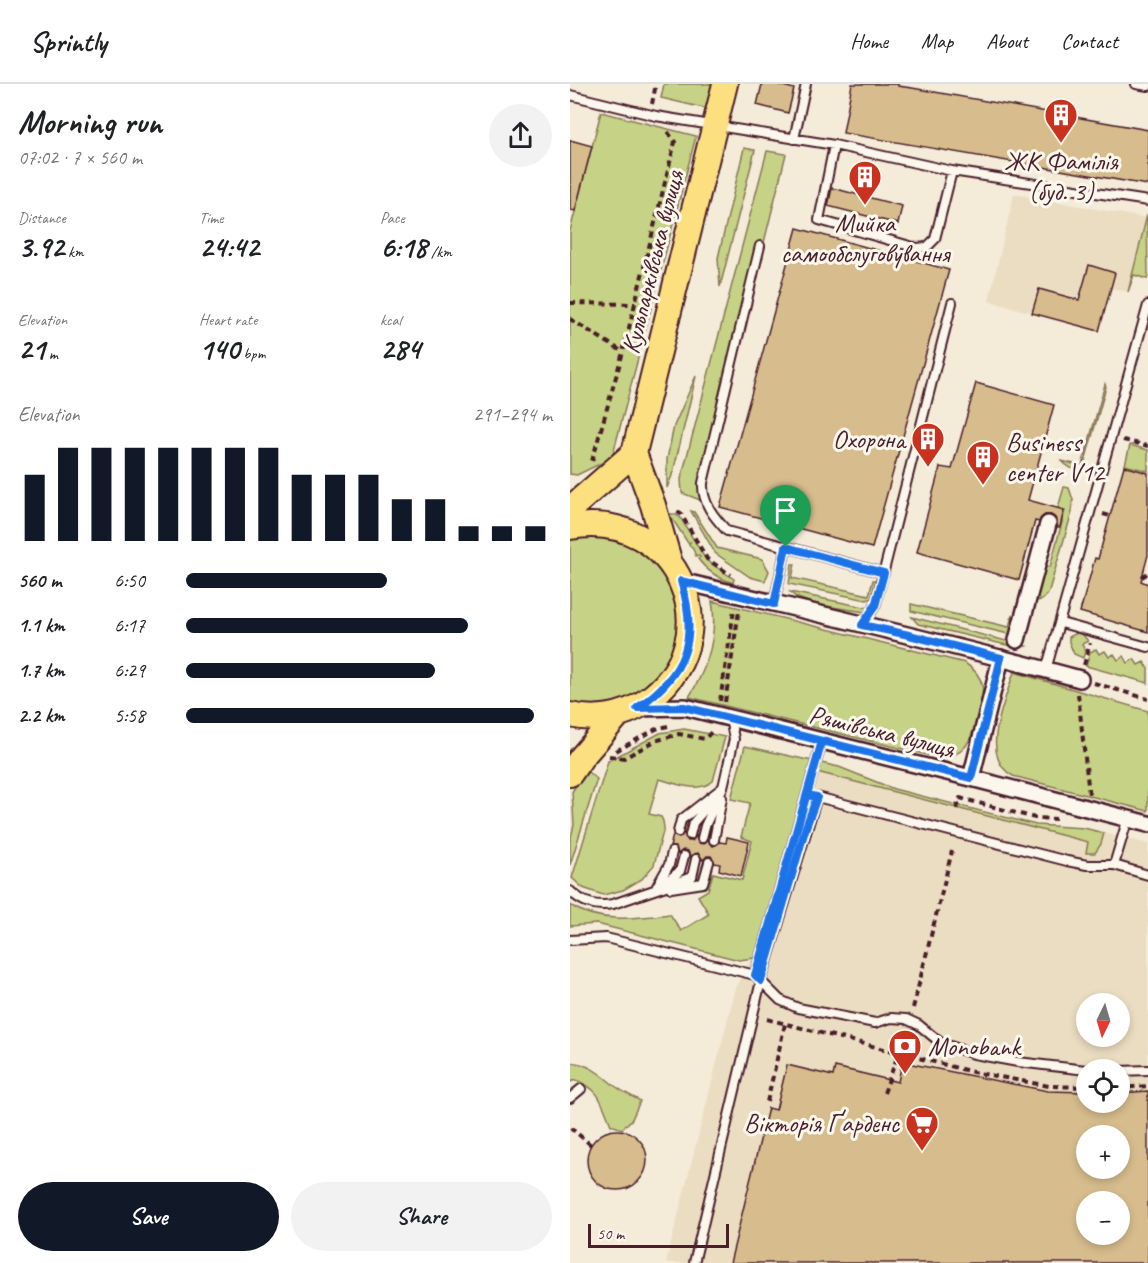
<!DOCTYPE html>
<html lang="en">
<head>
<meta charset="utf-8">
<style>
	body { margin:0; font-family:Caveat,sans-serif; background:#f2f2f2; color:#202124; height:100vh; display:flex; flex-direction:column; font-size:22px; white-space:nowrap }
	* { box-sizing:border-box; margin:0 }
	p { font-size:20px; color:#757577 }
	.icon { flex:none; width:33px; height:33px; fill:none; stroke:currentColor; stroke-width:2; stroke-linecap:round; stroke-linejoin:round }
	.map { position:relative; flex:1; overflow:hidden }
	.sheet { display:flex; flex-direction:column; background:#fff; width:570px }
	.sheet>* { flex:none }
	.needle { width:39px; rotate:185deg }
	.tools { position:absolute; left:506px; top:909px; display:grid; gap:12px }
	.tools a { display:grid; place-items:center; width:54px; height:54px; border-radius:50%; background:#fff; box-shadow:0 3px 9px #0003; font-size:30px }
	.scale { position:absolute; left:18px; bottom:15px; width:141px; box-sizing:border-box; padding-left:6px; border:3px solid #4a1f2b; border-top:0; font-size:16px; line-height:21px; white-space:nowrap; color:#4a1f2b; -webkit-text-stroke:4px #fbf7ec; paint-order:stroke }
	.pin { position:absolute; display:grid; place-items:center; width:51px; height:51px; color:#fff; margin:-62px -26px; border-radius:50% 50% 50% 0; rotate:-45deg; box-shadow:0 0 6px #0007 }
	.pin .icon { rotate:45deg }
	.round { display:grid; place-items:center; flex:none; width:63px; height:63px; border-radius:32px; background:#f2f2f2 }
	.summary { display:flex; align-items:center; justify-content:space-between; height:102px; padding:0 18px }
	h1 { font-size:33px; font-weight:700; line-height:45px }
	.metrics { display:grid; grid-template-columns:repeat(3,1fr); gap:9px; height:102px; padding:6px 18px }
	.metrics div { display:grid; align-content:center }
	.metrics b { font-size:30px; font-weight:700 }
	.metrics small { font-size:16px; font-weight:400 }
	.metrics p { font-size:16px }
	.chart { height:168px; padding:12px 18px }
	.chart p { display:flex; justify-content:space-between }
	.chart svg { width:100%; height:108px; margin-top:6px; stroke:#111827; stroke-width:6 }
	.cta { display:flex; gap:12px; margin-top:auto; padding:12px 18px }
	.cta a { flex:1; height:69px; border-radius:36px; background:#111827; color:#fff; font-size:24px; font-weight:700; line-height:69px; text-align:center }
	.cta a+a { background:#f2f2f2; color:#202124 }
	ul { padding:0 18px; list-style:none; font-size:20px }
	li { display:grid; grid-template-columns:96px 72px 1fr; align-items:center; height:45px }
	li i { height:15px; border-radius:8px; background:#111827 }
	header { display:flex; align-items:center; gap:36px; box-sizing:border-box; height:84px; padding:0 30px; background:#fff; border-bottom:2px solid #e0e0e0 }
	header strong { font-size:28px }
	nav { display:flex; gap:33px; margin-inline-start:auto; font-size:21px }
	main { display:flex; flex:1; min-height:0 }
	.map>svg:first-child { display:block }
</style>
</head>
<body>
<header>
<strong>Sprintly</strong>
<nav><a>Home</a><a>Map</a><a>About</a><a>Contact</a></nav>
</header>
<main>
<section class="sheet">
<div class="summary"><div><h1>Morning run</h1><p>07:02 · 7 × 560 m</p></div><a class="round"><svg class="icon" aria-label="share" viewBox="0 0 24 24"><path d="M12 15V3M7 8l5-5 5 5M5 13v7h14v-7"/></svg></a></div>
<div class="metrics">
<div><p>Distance</p><b>3.92<small> km</small></b></div>
<div><p>Time</p><b>24:42</b></div>
<div><p>Pace</p><b>6:18<small> /km</small></b></div>
</div>
<div class="metrics">
<div><p>Elevation</p><b>21<small> m</small></b></div>
<div><p>Heart rate</p><b>140<small> bpm</small></b></div>
<div><p>kcal</p><b>284</b></div>
</div>
<div class="chart"><p><span>Elevation</span>291–294 m</p>
<svg viewBox="0 0 160 44" preserveAspectRatio="none"><path d="M5 44V17M15 44V6M25 44V6M35 44V6M45 44V6M55 44V6M65 44V6M75 44V6M85 44V17M95 44V17M105 44V17M115 44V27M125 44V27M135 44V38M145 44V38M155 44V38"/></svg>
</div>
<ul>
<li><b>560 m</b>6:50<i style="width:55%"></i></li>
<li><b>1.1 km</b>6:17<i style="width:77%"></i></li>
<li><b>1.7 km</b>6:29<i style="width:68%"></i></li>
<li><b>2.2 km</b>5:58<i style="width:95%"></i></li>
</ul>
<div class="cta"><a>Save</a><a>Share</a></div>
</section>
<div class="map">
<svg width="578" height="1179" viewBox="0 0 578 1179">
	<rect width="100%" height="100%" fill="#f4ebd9"/>
	<filter id="ink" filterUnits="userSpaceOnUse"><feTurbulence type="fractalNoise" baseFrequency=".0167" numOctaves="2"/><feDisplacementMap in="SourceGraphic" scale="12" xChannelSelector="R" yChannelSelector="G"/><feConvolveMatrix kernelMatrix="1 2 1 2 8 2 1 2 1" color-interpolation-filters="sRGB"/></filter>
	<g filter="url(#ink)">
		<path fill="#ebddc2" fill-rule="evenodd" d="M444 110 575 134 558 208 541 204 529 247 419 217Z
			M269 683 324 705 466 741 514 744 578 760V1179H96L166 903 189 859 238 686ZM516 920H549V952H516ZM516 986H549V1018H516ZM516 1052H549V1084H516ZM516 1118H549V1150H516Z"/>
		<path fill="#c6d285" stroke="#887858" stroke-width="1.5" d="M94 0H143L138 25 91 14Z
			M31 28 126 52 42 374 7 391 0 390V147Z
			M174 64 185 66 150 203 148 174Z
			M197 67 216 70 130 416 112 409 111 395Z
			M577 131 578 192 577 195 564 191 558 208Z
			M126 292 103 389 97 404V375L104 342Z
			M535 300 536 303 512 388C504 386 497 383 492 377L512 382Z
			M560 361 578 366V387L555 381Z
			M494 403 499 404 503 416 502 428 478 510 472 516 464 517 473 482 480 483 495 427 488 424Z
			M121 427 124 428 147 464 192 475 199 487 195 497 180 493 145 469Z
			M99 430H104L110 433 136 476 164 495 163 499C149 495 137 487 128 475L130 473 128 471 126 472 122 463 119 461 120 458 118 459Z
			M30 451C47 456 66 460 80 473 145 534 87 639 0 618V455Z
			M222 480H225L222 494 299 511 303 496H306L302 514 297 516 219 500Z
			M220 508 299 524 295 528C277 525 231 521 220 508Z
			M142 517 395 579C418 594 414 609 408 632 400 659 394 677 362 672L119 613C138 583 148 552 142 517Z
			M341 520 439 543 442 531 448 532 443 551 341 527Z
			M342 533 456 562 449 564 348 540Z
			M507 549 513 551 518 557 512 560 515 567 513 574 504 570 499 558V553Z
			M526 565 529 570 535 567 539 573 544 570 548 576 554 572 558 579 564 575 568 581 574 578 578 584V599L516 582 520 568Z
			M444 588 578 627V727L443 692C408 673 435 617 444 588Z
			M114 645 155 653 143 697C128 710 105 699 89 695L79 730 91 733 93 737 94 744 84 781 72 795 53 806 33 811 13 804 2 794 38 677 90 649Z
			M175 662 269 683 324 705 466 741 514 744 534 749 531 760 525 769H516L518 758 239 686 189 859V871L184 874 169 876 27 840 0 842V821C29 840 67 834 100 830L111 847 139 830 128 812 138 806 143 789 172 796 182 757 171 753 180 719 161 715Z
			M15 686 27 695 0 781V757L4 741 2 708Z
			M0 978C20 980 30 990 45 1002 53 1008 62 1012 70 1017L62 1035 52 1045 41 1041C31 1018 31 1006 6 996L0 998Z"/>
		<path fill="#d7bd8d" stroke="#4a1f2b" stroke-width="1.5" fill-rule="evenodd" d="M192 0H206L224 5 218 29 187 21Z
			M282 0H328V2L342 4 578 46V101L273 49Z
			M0 56 22 62 5 127 0 126Z
			M262 104 332 122 328 140 258 122Z
			M227 144 379 186 302 464 150 423Z
			M519 181 545 189 529 247 462 229 469 205 509 216Z
			M406 299 484 321 458 416 494 426 490 443H487L485 434 481 431H475L469 438 465 437 449 496 347 468 370 383 382 385Z
			M554 382 578 389V471L571 497 578 500V548L510 528 525 474 528 475Z
			M114 749 118 757H122L126 752 128 759 134 760 138 755 140 760 143 762 150 758 156 759 157 753 179 758 171 792 149 786 150 780 145 779 141 772H137L133 776 128 769 124 770 120 773 118 767 113 766 108 770 106 763H100L103 751 109 754Z
			M332 978 478 1007 516 1008V1018H549V1009L578 1007V1179H160L198 1024 206 1026 217 981 263 992 265 983 328 998ZM516 1052H549V1084H516ZM516 1118H549V1150H516Z
			M17 1076a30 30 0 1 1 60 0a30 30 0 1 1-60 0Z"/>
		<g fill="none" stroke-linecap="round" stroke-linejoin="round">
			<g stroke="#4a1f2b" stroke-width="12">
				<path id="lane" d="M566 0 578 2
					M0 11 86 32 264 61 382 87 578 117
					M224 55 236 0
					M264 61 249 136 347 164 357 163 365 155 382 87
					M190 162 133 399C132 419 144 433 157 447L314 489
					M204 520 216 463
					M491 539 578 563
					M293 540 305 522 382 219
					M476 586 578 221
					M108 748 111 736 152 704
					M120 751 123 739 143 716
					M132 754 135 742 153 703 164 655 160 634
					M144 756 152 714
					M544 781 558 734
					M87 802 99 781 102 768
					M91 802 110 787 114 772
					M101 804 133 799 139 778
					M0 807C13 819 25 823 43 820L122 793 126 775
					M0 856 36 854 185 891 210 916 228 924 305 939 321 934 336 935 349 941 371 959 404 970 448 978 516 986
					M185 891 252 657
					M549 987 578 986
					M0 1014 11 1005
					M124 1179 191 897 247 713 497 777 517 781H544L578 791"/>
			</g>
			<g stroke="#4a1f2b" stroke-width="20">
				<path id="street" d="M111 497C244 529 378 559 510 595
					M447 556 478 440
					M68 624 115 623 401 694 578 740
					M401 694 431 574"/>
			</g>
			<g stroke="#4a1f2b" stroke-width="28">
				<path id="primary" d="M0 425 64 369
					M0 443C108 423 165 556 75 618 53 633 25 637 0 631
					M99 476 83 421 64 369 155 0
					M0 690 11 674 48 631"/>
			</g>
			<path stroke="#4a1f2b" stroke-width="4" stroke-dasharray="6 4.5" stroke-linecap="butt" d="M82 20 86 0
				M0 219 65 220
				M0 235 53 268
				M553 356 578 362
				M22 377 53 268 105 58 97 47
				M107 428 111 430 137 475 161 491
				M533 430 540 432
				M572 493 578 489
				M514 581 520 559
				M524 599 578 615
				M508 610 519 710
				M150 617 164 526
				M155 618 169 527
				M46 667 86 645 98 642
				M39 672 54 674 85 657 109 650 135 655 142 647
				M387 725 390 714 465 734 486 735
				M343 924 382 767
				M197 935 403 988 479 1002 516 1003
				M549 1004 578 1002
				M314 1009 329 968 330 956
				M197 1018 215 940
				M0 1046 2 1045 21 1061"/>
			<use href="#lane" stroke="#fbf7ec" stroke-width="8"/>
			<use href="#street" stroke="#fbf7ec" stroke-width="15"/>
			<use href="#primary" stroke="#fce080" stroke-width="24"/>
		</g>
	</g>
	<g fill="none" stroke-linecap="round" stroke-linejoin="round" filter="url(#ink)">
		<g stroke="#fff" stroke-width="12">
			<path id="route" d="M216 463 204 520 111 497C129 555 116 590 67 624L114 623 252 657 185 891 191 897 236 743 247 713 237 711 252 657 401 694 431 574 339 551 292 541 305 522 314 489 216 463"/>
		</g>
		<use href="#route" stroke="#1a73e8" stroke-width="8"/>
	</g>
	<defs>
		<g id="building-pin" transform="scale(1.725)"><path d="M0 17L-7.5 6A9.5 9.5 0 1 1 7.5 6Z" fill="#c8321e" stroke="#fbf7ec"/><path d="M-4-6H4V6H1V3H-1V6H-4ZM-2.5-4.3h1.7v1.8h-1.7ZM.8-4.3h1.7v1.8H.8ZM-2.5-1h1.7V.8h-1.7ZM.8-1h1.7V.8H.8Z" fill="#fff"/></g>
		<g id="bank-pin" transform="scale(1.725)"><path d="M0 17L-7.5 6A9.5 9.5 0 1 1 7.5 6Z" fill="#c8321e" stroke="#fbf7ec"/><path d="M-6-4H6V4H-6ZM0-2.3a2.3 2.3 0 1 0 0 4.6a2.3 2.3 0 1 0 0-4.6Z" fill="#fff"/></g>
		<g id="supermarket-pin" transform="scale(1.725)"><path d="M0 17L-7.5 6A9.5 9.5 0 1 1 7.5 6Z" fill="#c8321e" stroke="#fbf7ec"/><path d="M-6-5.5h2.5l.6 2H6L4.5 2H-2.5L-4.4-4H-6ZM-1.5 3.2a1.3 1.3 0 1 0 .1 0ZM3 3.2a1.3 1.3 0 1 0 .1 0Z" fill="#fff"/></g>
	</defs>
	<g fill-rule="evenodd">
		<use href="#building-pin" x="491" y="31"/>
		<use href="#building-pin" x="295" y="93"/>
		<use href="#building-pin" x="358" y="355"/>
		<use href="#building-pin" x="413" y="373"/>
		<use href="#bank-pin" x="335" y="962"/>
		<use href="#supermarket-pin" x="352" y="1039"/>
	</g>
	<g text-anchor="middle" stroke-width="6" stroke-linejoin="round" paint-order="stroke">
		<g font-size="26" fill="#4a1f2b" stroke="#fbf7ec">
			<text x="491" y="86">ЖК Фамілія<tspan x="491" dy="30">(буд. 3)</tspan></text>
			<text x="295" y="148">Мийка<tspan x="295" dy="30">самообслуговування</tspan></text>
			<text x="335" y="364" text-anchor="end">Охорона</text>
			<text x="436" y="367" text-anchor="start">Business<tspan x="436" dy="30">center V12</tspan></text>
			<text x="358" y="971" text-anchor="start">Monobank</text>
			<text x="329" y="1048" text-anchor="end">Вікторія Ґарденс</text>
		</g>
		<g font-size="26" fill="#4a1f2b" stroke="#fbf7ec">
			<text transform="translate(82 178) rotate(-76)" y="9">Кульпарківська вулиця</text>
			<text transform="translate(312 647) rotate(14)" y="9">Ряшівська вулиця</text>
		</g>
	</g>
</svg>
<div class="tools">
<a><svg class="needle" viewBox="-14 -14 28 28"><path d="M0-13l5 13h-10z" fill="#e53935"/><path d="M0 13l5-13h-10z" fill="#757577"/></svg></a>
<a><svg class="icon" aria-label="locate" viewBox="0 0 24 24"><circle cx="12" cy="12" r="6"/><path d="M12 2v4M12 18v4M2 12h4M18 12h4"/></svg></a>
<a>+</a>
<a>−</a>
</div>
<div class="scale">50 m</div>
<div class="pin" style="left:216px;top:463px;background:#1e9e55"><svg class="icon" aria-label="arrive" viewBox="0 0 24 24"><path d="M6 21V4h12l-3 4 3 4H6"/></svg></div>
</div>
</main>
</body>
</html>
